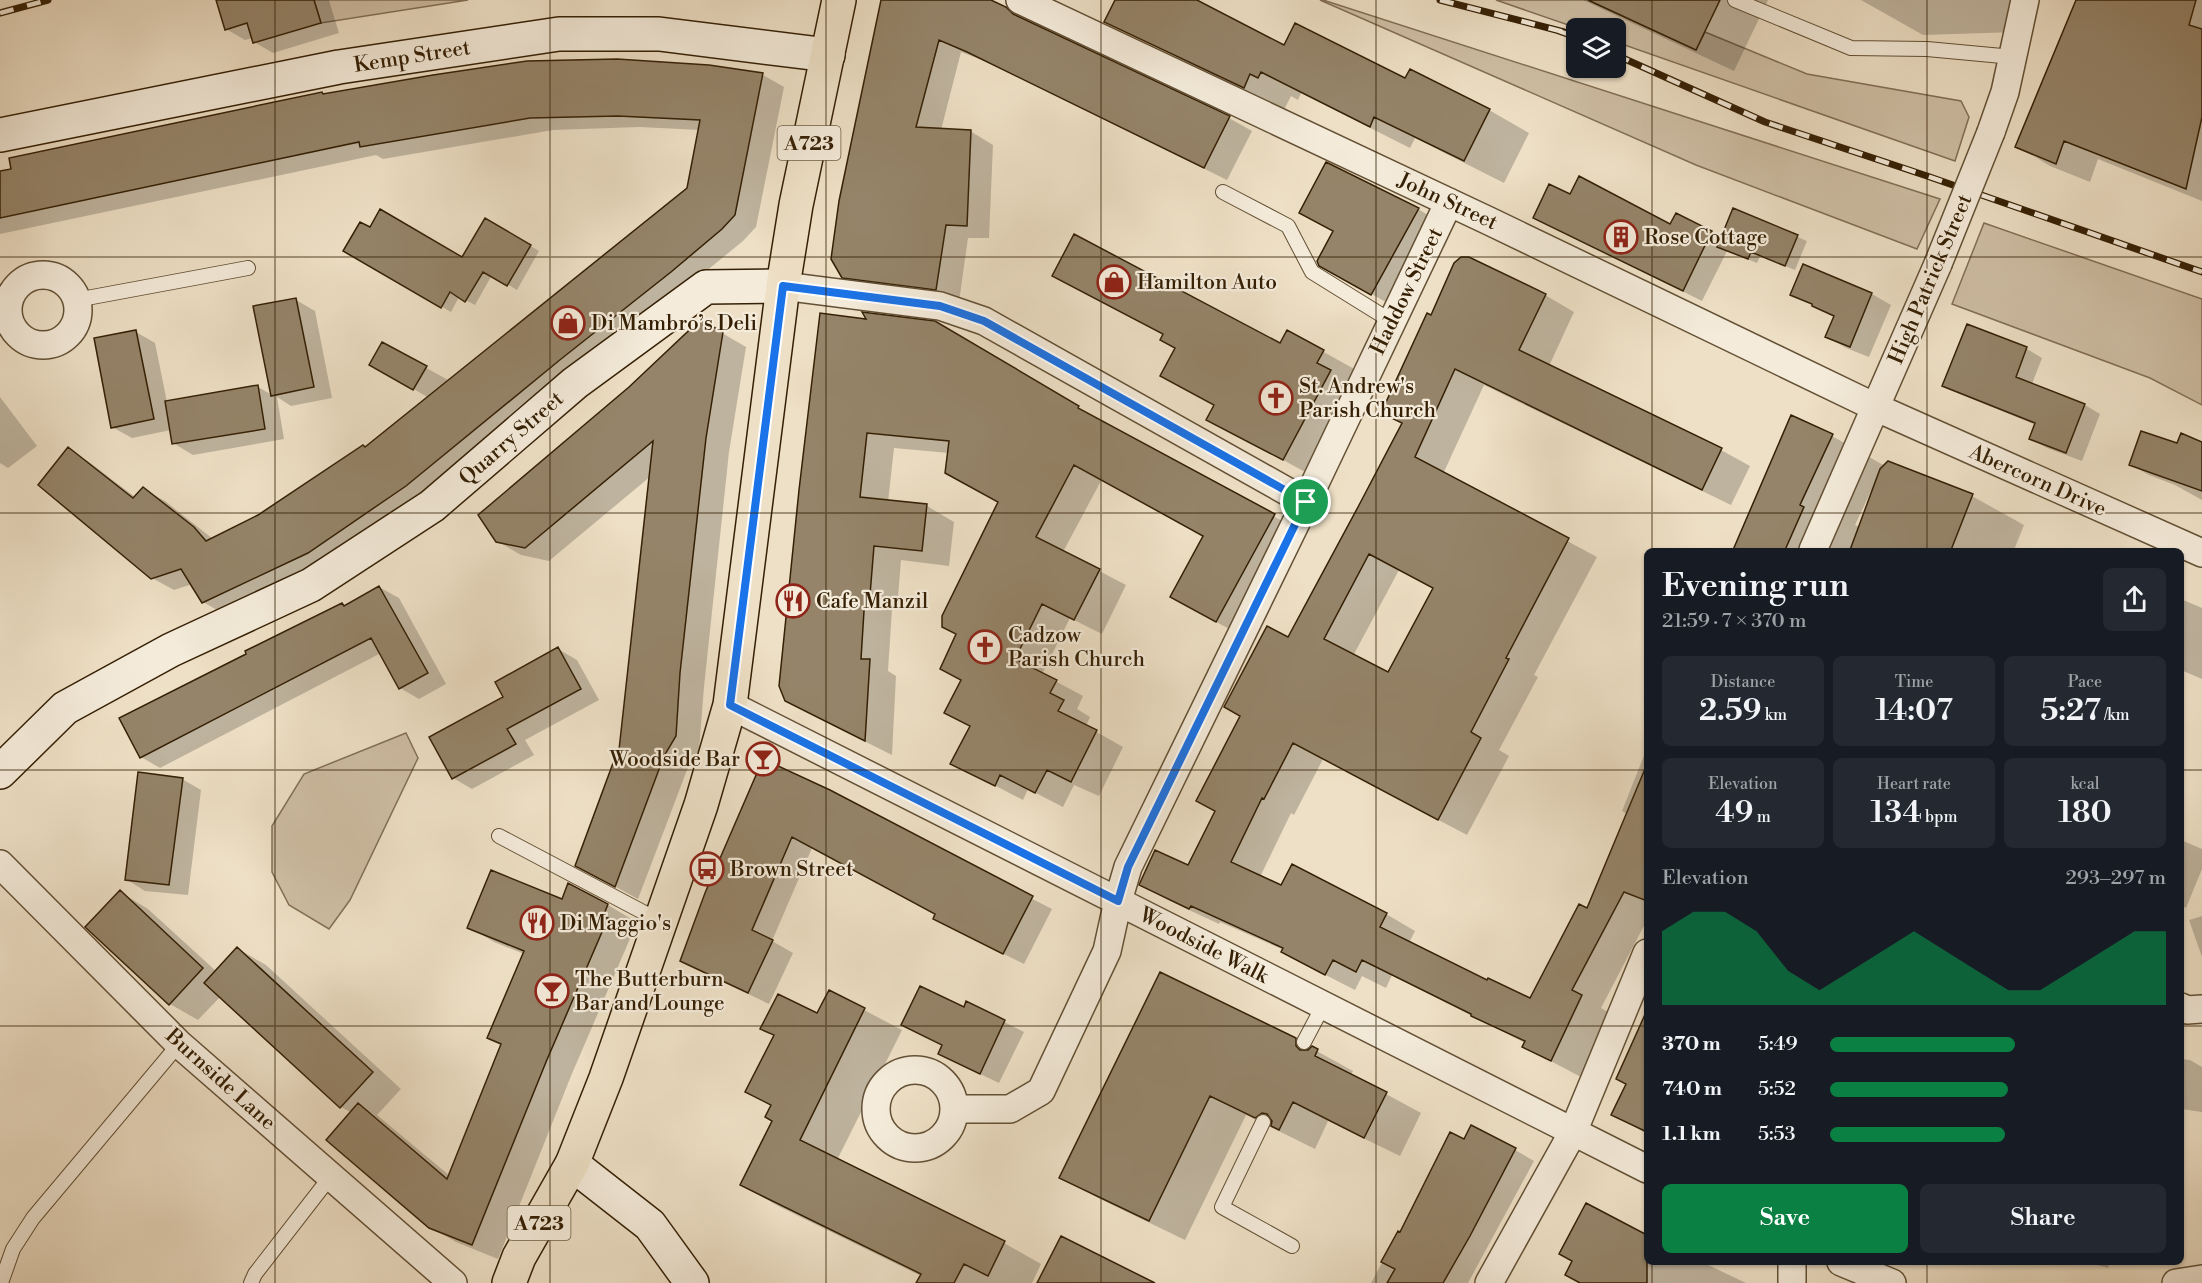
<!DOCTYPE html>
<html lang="en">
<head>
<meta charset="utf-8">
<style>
	body { margin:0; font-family:"Libre Bodoni",serif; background:#242831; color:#f1f3f6; height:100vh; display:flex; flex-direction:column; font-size:22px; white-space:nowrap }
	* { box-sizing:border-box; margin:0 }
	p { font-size:20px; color:#9ea1a6 }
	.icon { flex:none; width:33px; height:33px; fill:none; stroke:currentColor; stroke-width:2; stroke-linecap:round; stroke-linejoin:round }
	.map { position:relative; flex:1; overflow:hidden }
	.panel { position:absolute; left:1644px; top:548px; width:540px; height:717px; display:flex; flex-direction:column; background:#171b24; border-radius:9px; box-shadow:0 2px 4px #0004 }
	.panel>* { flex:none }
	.buttons { position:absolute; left:1566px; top:18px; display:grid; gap:12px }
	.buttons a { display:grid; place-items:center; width:60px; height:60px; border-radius:9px; background:#171b24; box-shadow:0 2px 4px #0004; font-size:30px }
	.pin { position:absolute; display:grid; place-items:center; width:51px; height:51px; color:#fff; margin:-26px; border:3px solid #fff; border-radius:50%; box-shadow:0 2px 6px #0007 }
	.round { display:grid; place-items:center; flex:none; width:63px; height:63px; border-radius:9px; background:#242831 }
	.overview { display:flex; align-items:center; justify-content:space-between; height:102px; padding:0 18px }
	h1 { font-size:33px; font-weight:600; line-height:45px }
	.figures { display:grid; grid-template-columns:repeat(3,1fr); gap:9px; height:102px; padding:6px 18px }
	.figures div { display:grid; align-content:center; border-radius:9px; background:#242831; text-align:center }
	.figures b { font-size:30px; font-weight:600 }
	.figures small { font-size:16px; font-weight:400 }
	.figures p { font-size:16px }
	.chart { height:168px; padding:12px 18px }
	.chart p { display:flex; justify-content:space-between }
	.chart svg { width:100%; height:108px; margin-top:6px; fill:#0b8043; opacity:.7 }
	.primary-button { display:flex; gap:12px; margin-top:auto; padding:12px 18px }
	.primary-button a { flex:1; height:69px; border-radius:9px; background:#0b8043; color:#fff; font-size:24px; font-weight:600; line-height:69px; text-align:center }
	.primary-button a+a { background:#242831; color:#f1f3f6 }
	ul { padding:0 18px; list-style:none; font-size:20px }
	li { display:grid; grid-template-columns:96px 72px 1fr; align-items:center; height:45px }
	li i { height:15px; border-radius:8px; background:#0b8043 }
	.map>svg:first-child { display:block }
</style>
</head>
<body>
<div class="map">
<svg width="2202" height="1283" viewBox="0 0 2202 1283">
	<rect width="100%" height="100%" fill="#eee0c6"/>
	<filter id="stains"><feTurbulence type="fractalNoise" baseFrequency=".00333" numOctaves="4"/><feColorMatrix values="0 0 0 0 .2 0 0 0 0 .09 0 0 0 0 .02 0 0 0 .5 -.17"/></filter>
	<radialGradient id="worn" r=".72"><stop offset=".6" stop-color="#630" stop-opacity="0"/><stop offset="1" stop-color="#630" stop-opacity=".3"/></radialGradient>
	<path fill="#cfbfa5" stroke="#827055" stroke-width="1.5" d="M314 0H468L321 23Z
		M1320 0H1323L1940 199 1917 249 1696 165Z
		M1496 0H1588L1696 50 1705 32 1807 74 1961 101 1969 117 1955 161 1616 42V28H1577Z
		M1984 223 2202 299V405L2150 378 1952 304Z
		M406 733 418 758 350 900 329 929 289 905 272 872V826L304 774Z"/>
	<path fill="#0003" fill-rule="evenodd" d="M217 0H329L339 33 273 53 254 42 253 38 245 40 226 29Z
		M883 0H987L1029 22 1229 118 1252 131 1227 180 992 64 961 52 941 130 970 131 993 145 989 238H968L959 302 866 290 843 277Z
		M1117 0H1194L1285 47 1406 80 1489 110 1529 133 1504 183 1415 138 1410 148 1301 93 1298 100 1291 96 1284 110 1199 69 1159 47Z
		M1583 0H1768L1734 71Z
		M1861 0H2016L2017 32 1923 35Z
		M2077 0H2202V201L2098 159 2090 182 2050 166 2017 146Z
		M709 66 763 75 784 87 756 227 743 241 428 498 330 564 224 614 203 602 192 584 174 590 152 578 68 449 89 462 135 497 143 489 165 501 213 539 258 517 366 448 429 398 371 364 383 344 450 381 689 189 699 130 640 127 553 130 383 159 376 155 0 234V173L325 96Z
		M1418 209 1446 226 1400 310 1320 265Z
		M1734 210 1807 241 1795 270 1760 256 1757 263 1727 251 1702 301 1534 217 1671 226 1677 215 1722 238Z
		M486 220 539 251 517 290 492 275 475 305 459 297 451 312 345 251 463 259Z
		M1803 266 1872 294 1891 305 1869 357 1846 348 1827 337 1835 317 1792 294Z
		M1054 275 1281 345 1288 332 1356 370 1316 478 1208 419 1216 405 1177 348 1164 335Z
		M1545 295 1574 312 1549 366 1721 450 1750 466 1731 505 1484 385 1443 474 1597 557 1534 675 1538 677 1499 750 1509 756 1467 835 1323 759 1294 815 1291 813 1260 877 1281 887 1386 914 1415 931 1409 943 1488 982 1531 1000 1588 910 1627 814 1622 811 1647 748V920L1601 1008 1610 1013 1581 1077 1524 1047 1525 1043 1392 975 1386 988 1362 976 1355 990 1312 968 1283 952 1284 950 1220 922 1219 924 1170 901 1141 884 1189 867 1216 812 1289 639 1403 424 1383 413 1432 317ZM1399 570 1435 588 1389 674 1353 656Z
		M296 300 315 311 332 398 291 406 277 397 284 439 193 455 173 443 171 430 132 438 112 427 136 332 155 343 167 402 258 387 272 395Z
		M869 321 934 323 1104 424 1301 531 1244 637 1198 612 1204 536 1102 479 1063 552 1126 585 1102 634 1070 618 1042 674 1083 696 1077 709 1090 717 1086 726 1123 747 1099 796 1074 785 1063 807 1028 789 1023 800 952 763 971 727 946 712 962 680 958 635 1000 502 949 453 894 448 888 502 927 506 954 522 949 566 901 560 897 610 892 609 888 671 896 676 892 755 814 716Z
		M1968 326 2027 349 2042 358 2032 384 2085 405 2100 414 2082 461 2047 448 2031 439 2036 425 1960 394 1944 385Z
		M722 333 746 347 729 452 704 687 699 750 687 770 638 899 576 865 617 757 620 759 651 476 549 561 521 555 497 541Z
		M0 397 37 446 8 468 0 463Z
		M1792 417 1832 436 1885 466 1888 462 1972 496 2024 525 2014 550H1734ZM1871 491 1873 492 1860 527 1855 525Z
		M2202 444V500L2175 485 2149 475 2131 465 2177 445Z
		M379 587 399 598 446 684 419 699 400 688 381 653 160 768 141 757 248 654 342 604 346 606Z
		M2181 599 2202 608V679L2181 670Z
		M558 649 577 660 599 700 525 740 534 755 472 789 453 778 505 698Z
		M764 761 1052 909 1024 964 955 930 937 914 812 848 772 941 793 953 769 1004 702 972 682 961Z
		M182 779 201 790 188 895 145 891 126 879Z
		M2181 840 2202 849V869L2186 908 2181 905Z
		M120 892 148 909 217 972 238 949 266 965 401 1089 377 1115 450 1176 503 1045 524 954 494 942 469 927 563 901 608 905 633 920 628 932 632 934 571 1076 498 1259 456 1242 430 1227 352 1113 341 1107 221 996 198 1020 170 1004Z
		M2202 916V957L2189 920Z
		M830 992 902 1030 837 1160 1004 1243 1041 1264 1032 1283H918L921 1276 778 1206 742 1185 774 1121Z
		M967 1003 1024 1032 999 1083 959 1064 944 1046 903 1025 964 1009Z
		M1647 1012V1134L1613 1114 1627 1084Z
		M1295 1039 1353 1071 1351 1075 1421 1113 1400 1156 1328 1121 1315 1149 1246 1115 1185 1240 1096 1197 1061 1177Z
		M2181 1059 2190 1060 2202 1067V1112L2181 1109Z
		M1464 1141 1515 1150 1534 1161 1468 1283H1371L1398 1233 1401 1234Z
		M1647 1237V1262H1702L1746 1283H1582Z
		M2086 1262H2110L2108 1268Z"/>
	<path fill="#958469" stroke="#352005" stroke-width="1.5" fill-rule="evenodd" d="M216 0H314L321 23 253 43 247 23 225 30Z
		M881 0H991L1006 7 1013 14 1230 116 1204 168 967 52 939 40 916 127 971 130 967 226 946 225 936 290 842 278 831 259 839 201Z
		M1115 0H1197L1284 45 1295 23 1405 78 1410 69 1490 109 1464 161 1374 117 1370 127 1261 72 1258 78 1250 74 1244 88 1104 22Z
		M1588 0H1720L1696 50Z
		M2076 0H2196L2189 25 2202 29V117L2186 189 2064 141 2056 164 2015 147Z
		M617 59 709 65 763 73 735 215 722 229 671 272 561 359 406 486 308 553 202 603 181 569 151 579 38 485 68 447 133 498 143 487 194 527 206 541 258 515 363 445 365 447 687 188 700 120 618 116 530 118 360 147 359 142 0 218V171L11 169 9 158 322 92 323 94 433 75 527 61Z
		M1326 162 1419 208 1371 295 1319 266 1317 261 1333 231 1299 213Z
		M1579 176 1670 224 1676 213 1712 231 1683 291 1533 218 1549 184 1570 194Z
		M1733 208 1798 235 1785 266 1751 252 1748 259 1717 247Z
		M380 209 462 257 485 218 531 245 507 286 483 272 465 302 450 292 441 308 343 251 360 222 370 227Z
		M1074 234 1280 343 1287 330 1324 350 1317 363 1331 370 1283 460 1206 420 1214 405 1160 376 1175 348 1160 340 1163 334 1052 276Z
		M1461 257H1469L1546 294 1519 350 1722 448 1702 490 1455 369 1415 457 1569 538 1506 658 1509 659 1471 732 1481 738 1438 820 1293 743 1264 799 1262 798 1231 862 1281 885 1292 864 1387 913 1380 927 1487 980 1488 978 1530 998 1579 904 1587 908 1647 764V901L1624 892 1572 990 1582 995 1551 1061 1522 1047 1525 1041 1471 1016V1014L1362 960 1356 972 1333 960 1325 975 1281 952 1283 948 1191 906 1189 909 1139 885 1155 850 1188 865 1215 811 1196 801 1240 716 1224 707 1267 626 1288 637 1358 507 1402 423 1381 413 1427 313 1431 315 1454 263ZM1369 554 1433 588 1388 672 1324 639Z
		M1803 264 1872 293 1850 347 1825 337 1834 316 1812 306V304L1790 295Z
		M296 298 314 387 271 396 253 306Z
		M862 312 935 321 1079 406 1078 408 1275 514 1216 622 1170 597 1203 536 1074 465 1036 537 1100 569 1074 620 1042 604 1015 659 1057 680 1050 693 1064 700 1058 711 1097 730 1071 782 1047 770 1035 793 1000 775 995 786 950 764 970 726 944 713 961 680 940 669 956 634 942 627V616L998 502 945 473 949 441 867 433 860 497 927 504 922 551 874 546 870 595H865L861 659H870L865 741 785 701 779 686 799 490 820 313 866 319Z
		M700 320 723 332 706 438 680 673 676 736 664 756 615 887 575 866 616 755 618 759 653 441 525 548 496 542 478 515 629 387Z
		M1967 324 2027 347 2016 377 2085 404 2066 453 2029 439 2035 423 1942 386Z
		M136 330 154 419 111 428 94 338Z
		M382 342 427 366 413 390 369 365Z
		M258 385 265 429 172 444 165 401Z
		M1791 415 1833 434 1800 505 1804 507 1785 550H1733Z
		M2141 431 2177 443 2181 433 2202 442V491L2129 465Z
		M1888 461 1973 494 1951 550H1850L1880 469Z
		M379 586 428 673 399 689 371 638 140 758 119 718 246 654 245 651 342 603 344 606Z
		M558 647 581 689 507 729 516 744 452 779 429 737 503 697 495 682Z
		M763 759 830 790 1033 896 1003 954 933 919 935 914 792 837 752 930 773 940 748 993 680 961 705 893Z
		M138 772 183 778 169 885 125 880Z
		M491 870 562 899 568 883 608 904 603 917 608 918 546 1062 472 1245 429 1228 326 1140 358 1103 447 1179 501 1044 487 1038 524 951 467 928Z
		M120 890 203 968 169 1005 85 927Z
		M237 947 373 1072 340 1108 204 983Z
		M1160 972 1296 1038V1046L1300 1050H1308L1312 1046 1318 1049 1315 1056 1387 1092 1364 1138 1293 1102 1279 1130 1271 1126 1272 1121 1267 1114 1262 1113 1255 1118 1210 1096 1149 1221 1059 1178Z
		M920 986 964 1007 966 1001 1005 1020 980 1074 938 1054 942 1045 901 1025Z
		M829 990 865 1008 800 1140 1005 1241 988 1276 964 1264 954 1283H916L921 1274 740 1185 772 1121 765 1117 771 1105 745 1092 774 1035 760 1029 778 994 817 1013Z
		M1647 1010V1132L1611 1115 1626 1084 1616 1079Z
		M1471 1125 1516 1148 1470 1236 1443 1283H1387L1395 1269 1381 1262 1398 1231 1400 1232 1450 1132 1464 1139Z
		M1586 1203 1647 1235V1283H1580L1565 1275 1572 1261 1559 1254Z
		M1061 1236 1155 1283H1037Z"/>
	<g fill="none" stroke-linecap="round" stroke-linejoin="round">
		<g stroke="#635035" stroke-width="16">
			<path id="lane" d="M1735 0 1851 48 1927 49 2013 57
				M1223 192 1288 226 1312 272 1391 321
				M76 300 248 268
				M499 836 660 921
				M1304 1042 1323 1006
				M1263 1122 1222 1207 1292 1246
				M1 1283 13 1249 33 1218 179 1044
				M251 1283 255 1274 331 1176"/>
		</g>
		<g stroke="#635035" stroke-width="30">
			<path id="street" d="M1020 0 1489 221 1875 407 2202 553
				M1991 132 2005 92 2025 0
				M8 310a35 35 0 1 1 70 0a35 35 0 1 1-70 0Z
				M783 286 940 306 984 321 1306 502
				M1813 550 1938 264
				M730 705 1647 1169
				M0 864 179 1044 453 1283
				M2181 1007 2187 1010 2202 1009
				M876 1109a39 39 0 1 1 78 0a39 39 0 1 1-78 0Z
				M955 1109H1010L1041 1091 1107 951 1118 901 1128 867 1306 502 1449 202
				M1792 1262V1283
				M1841 1262 1892 1283
				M1489 1283 1573 1132 1647 953
				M2176 1283 2202 1279"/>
		</g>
		<g stroke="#352005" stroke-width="36">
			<path id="secondary" d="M0 135 339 67 559 34H659L828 55
				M0 772 65 708 171 650 311 585 432 506 575 383 706 287 783 286
				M572 1164 650 1225 692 1283"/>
		</g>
		<g stroke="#352005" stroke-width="36">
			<path id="primary" d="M509 1283 519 1257 572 1164 606 1078 701 805 730 705 783 286 796 205 839 0"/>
		</g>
		<use href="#lane" stroke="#f4ebda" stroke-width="14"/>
		<use href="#street" stroke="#f4ebda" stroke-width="27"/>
		<use href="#secondary" stroke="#f4ebda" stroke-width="33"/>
		<use href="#primary" stroke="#eee0c6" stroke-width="33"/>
		<g stroke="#352005" stroke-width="7">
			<path id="rail" d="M1440 0 1564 32
				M0 13 48 0
				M1556 30 1576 37
				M1616 55 1765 122 1927 176 2202 272"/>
		</g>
		<use href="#rail" stroke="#f4ebda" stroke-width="4.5" stroke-dasharray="14" stroke-linecap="butt"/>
		<g stroke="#635035" stroke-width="30" stroke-linecap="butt">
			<path id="street-bridge" d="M1938 264 1991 132"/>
		</g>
		<use href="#street-bridge" stroke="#f4ebda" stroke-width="27"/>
	</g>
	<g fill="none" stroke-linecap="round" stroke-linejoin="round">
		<g stroke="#fff" stroke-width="12">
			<path id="route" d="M783 286 940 306 984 321 1306 502 1128 867 1118 901 730 705Z"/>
		</g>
		<use href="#route" stroke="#1a73e8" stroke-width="8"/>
	</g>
	<path fill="none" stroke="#352005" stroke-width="1.5" stroke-opacity="0.55" d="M275 0V1283M550 0V1283M826 0V1283M1101 0V1283M1376 0V1283M1652 0V550M1927 0V550M0 257H2202M0 513H2202M0 770H1647M2181 770H2202M0 1026H1647M2181 1026H2202M1652 1262V1283M1927 1262V1283"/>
	<defs>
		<g id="building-ring" transform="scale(1.725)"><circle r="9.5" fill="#f4ebda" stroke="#8f2418" stroke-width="1.5"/><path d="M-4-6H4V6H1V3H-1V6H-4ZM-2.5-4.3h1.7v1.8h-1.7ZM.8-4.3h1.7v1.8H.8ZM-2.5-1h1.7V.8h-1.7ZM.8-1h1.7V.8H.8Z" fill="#8f2418"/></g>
		<g id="shop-ring" transform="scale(1.725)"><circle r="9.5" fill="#f4ebda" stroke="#8f2418" stroke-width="1.5"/><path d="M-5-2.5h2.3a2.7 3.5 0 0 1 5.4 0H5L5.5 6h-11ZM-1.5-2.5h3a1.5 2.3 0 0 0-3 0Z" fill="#8f2418"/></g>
		<g id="church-ring" transform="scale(1.725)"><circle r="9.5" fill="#f4ebda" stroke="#8f2418" stroke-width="1.5"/><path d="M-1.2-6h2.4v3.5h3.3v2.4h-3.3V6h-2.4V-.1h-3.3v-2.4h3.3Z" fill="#8f2418"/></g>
		<g id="restaurant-ring" transform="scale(1.725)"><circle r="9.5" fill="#f4ebda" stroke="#8f2418" stroke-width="1.5"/><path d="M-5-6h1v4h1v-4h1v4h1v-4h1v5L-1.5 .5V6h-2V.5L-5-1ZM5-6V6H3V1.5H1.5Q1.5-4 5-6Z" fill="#8f2418"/></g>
		<g id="bar-ring" transform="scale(1.725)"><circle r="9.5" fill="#f4ebda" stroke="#8f2418" stroke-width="1.5"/><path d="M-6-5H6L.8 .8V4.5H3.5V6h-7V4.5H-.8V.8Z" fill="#8f2418"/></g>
		<g id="bus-ring" transform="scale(1.725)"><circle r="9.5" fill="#f4ebda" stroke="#8f2418" stroke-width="1.5"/><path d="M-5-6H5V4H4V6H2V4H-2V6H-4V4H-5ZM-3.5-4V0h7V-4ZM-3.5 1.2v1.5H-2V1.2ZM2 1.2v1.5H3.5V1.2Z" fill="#8f2418"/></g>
	</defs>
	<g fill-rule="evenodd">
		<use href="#building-ring" x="1621" y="237"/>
		<use href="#shop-ring" x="1114" y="282"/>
		<use href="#shop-ring" x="568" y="323"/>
		<use href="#church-ring" x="1276" y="398"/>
		<use href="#restaurant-ring" x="793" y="601"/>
		<use href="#church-ring" x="985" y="647"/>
		<use href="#bar-ring" x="763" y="759"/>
		<use href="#bus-ring" x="707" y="869"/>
		<use href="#restaurant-ring" x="537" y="923"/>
		<use href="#bar-ring" x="552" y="991"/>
	</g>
	<g text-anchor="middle" stroke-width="4.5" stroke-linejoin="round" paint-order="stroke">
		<g fill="#f4ebda" stroke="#6e5d45" stroke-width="1.5">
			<rect x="777.5" y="126" width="63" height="34" rx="4.5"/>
			<rect x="507.5" y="1206" width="63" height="34" rx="4.5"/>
		</g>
		<g font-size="20" font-weight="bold" fill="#352005">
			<text x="809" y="150">A723</text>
			<text x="539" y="1230">A723</text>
		</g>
		<g font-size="21" fill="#352005" stroke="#f4ebda">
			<text transform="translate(412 56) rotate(-9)" y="7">Kemp Street</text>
			<text transform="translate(1448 201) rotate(25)" y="7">John Street</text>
			<text transform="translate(1930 279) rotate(-67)" y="7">High Patrick Street</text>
			<text transform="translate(1406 291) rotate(-64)" y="7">Haddow Street</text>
			<text transform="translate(511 438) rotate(-41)" y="7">Quarry Street</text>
			<text transform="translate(2038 480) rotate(24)" y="7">Abercorn Drive</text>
			<text transform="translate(1204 945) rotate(27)" y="7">Woodside Walk</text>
			<text transform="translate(221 1079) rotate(42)" y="7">Burnside Lane</text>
		</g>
		<g font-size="21" fill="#352005" stroke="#f4ebda" text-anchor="start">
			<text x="1644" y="244">Rose Cottage</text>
			<text x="1137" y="289">Hamilton Auto</text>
			<text x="591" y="330">Di Mambro’s Deli</text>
			<text x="1299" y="393">St. Andrew's<tspan x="1299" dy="24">Parish Church</tspan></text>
			<text x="816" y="608">Cafe Manzil</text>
			<text x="1008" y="642">Cadzow<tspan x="1008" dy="24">Parish Church</tspan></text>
			<text x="740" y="766" text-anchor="end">Woodside Bar</text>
			<text x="730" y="876">Brown Street</text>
			<text x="560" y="930">Di Maggio's</text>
			<text x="575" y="986">The Butterburn<tspan x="575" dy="24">Bar and Lounge</tspan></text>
		</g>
	</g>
	<rect width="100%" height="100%" filter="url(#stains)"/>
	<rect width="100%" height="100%" fill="url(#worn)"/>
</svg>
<div class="buttons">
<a><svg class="icon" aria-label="layers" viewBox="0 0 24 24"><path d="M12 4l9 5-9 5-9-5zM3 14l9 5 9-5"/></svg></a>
</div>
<div class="pin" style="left:1306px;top:502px;background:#1e9e55"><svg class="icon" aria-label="arrive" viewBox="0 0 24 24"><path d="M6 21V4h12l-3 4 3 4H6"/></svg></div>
<section class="panel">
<div class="overview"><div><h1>Evening run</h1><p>21:59 · 7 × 370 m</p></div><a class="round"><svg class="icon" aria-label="share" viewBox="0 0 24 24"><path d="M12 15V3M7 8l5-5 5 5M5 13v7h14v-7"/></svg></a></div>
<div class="figures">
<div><p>Distance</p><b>2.59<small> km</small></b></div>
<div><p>Time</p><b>14:07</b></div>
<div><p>Pace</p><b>5:27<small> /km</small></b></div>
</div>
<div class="figures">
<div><p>Elevation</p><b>49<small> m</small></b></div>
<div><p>Heart rate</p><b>134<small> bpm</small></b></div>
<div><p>kcal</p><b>180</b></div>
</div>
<div class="chart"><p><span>Elevation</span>293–297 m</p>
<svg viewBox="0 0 160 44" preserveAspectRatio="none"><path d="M0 44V14L10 6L20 6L30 14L40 30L50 38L60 30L70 22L80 14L90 22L100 30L110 38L120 38L130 30L140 22L150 14L160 14V44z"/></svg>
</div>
<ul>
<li><b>370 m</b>5:49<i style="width:55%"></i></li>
<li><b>740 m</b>5:52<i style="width:53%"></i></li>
<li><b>1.1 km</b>5:53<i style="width:52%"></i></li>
</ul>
<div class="primary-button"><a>Save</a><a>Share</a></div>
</section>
</div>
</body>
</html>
